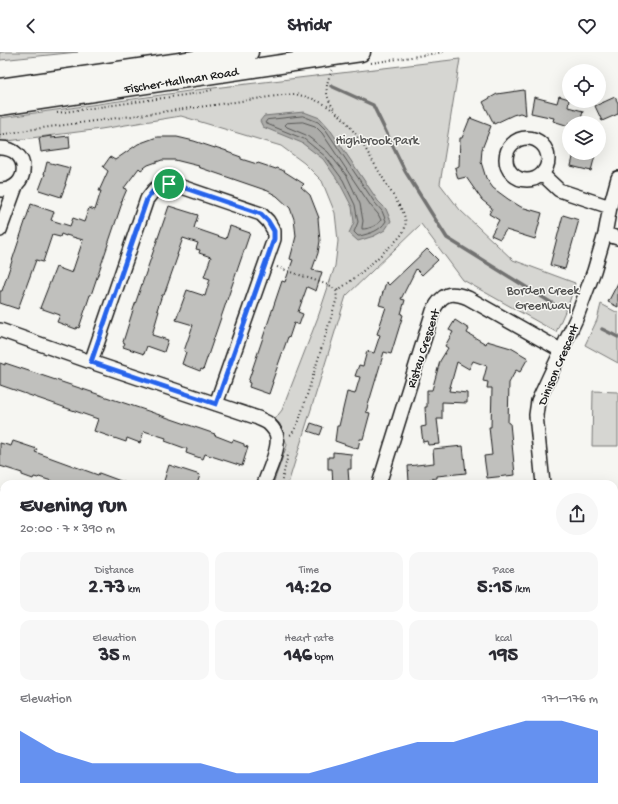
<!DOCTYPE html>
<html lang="en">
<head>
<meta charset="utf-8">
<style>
	body { margin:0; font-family:"Gochi Hand",sans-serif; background:#f7f7f7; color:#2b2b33; height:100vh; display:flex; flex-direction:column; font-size:15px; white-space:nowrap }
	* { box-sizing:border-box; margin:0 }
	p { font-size:13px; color:#7c7c81 }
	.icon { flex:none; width:22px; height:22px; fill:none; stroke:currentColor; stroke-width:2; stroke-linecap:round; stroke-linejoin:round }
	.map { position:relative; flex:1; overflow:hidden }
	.panel { position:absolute; left:0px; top:428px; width:618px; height:324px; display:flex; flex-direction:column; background:#fff; border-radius:12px 12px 0 0; box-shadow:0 4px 16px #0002 }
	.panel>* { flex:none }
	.controls { position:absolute; left:562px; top:12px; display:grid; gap:8px }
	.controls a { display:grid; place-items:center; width:44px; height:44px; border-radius:50%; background:#fff; box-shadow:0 4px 16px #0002; font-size:20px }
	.pin { position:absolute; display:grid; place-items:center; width:34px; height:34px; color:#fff; margin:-17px; border:2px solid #fff; border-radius:50%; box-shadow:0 1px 4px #0007 }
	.round { display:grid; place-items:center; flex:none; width:42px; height:42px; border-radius:21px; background:#f7f7f7 }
	.summary { display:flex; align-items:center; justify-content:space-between; height:68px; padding:0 20px }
	h1 { font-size:22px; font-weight:800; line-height:30px }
	.stats { display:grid; grid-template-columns:repeat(3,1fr); gap:6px; height:68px; padding:4px 20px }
	.stats div { display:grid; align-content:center; border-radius:10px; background:#f7f7f7; text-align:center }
	.stats b { font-size:20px; font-weight:800 }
	.stats small { font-size:11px; font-weight:400 }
	.stats p { font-size:11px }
	.chart { height:112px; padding:8px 20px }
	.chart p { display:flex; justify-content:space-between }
	.chart svg { width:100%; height:72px; margin-top:4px; fill:#2563eb; opacity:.7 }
	header { display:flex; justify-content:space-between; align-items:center; height:52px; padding:0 20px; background:#fff; font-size:18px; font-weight:800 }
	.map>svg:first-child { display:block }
</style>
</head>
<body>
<header><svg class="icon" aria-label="back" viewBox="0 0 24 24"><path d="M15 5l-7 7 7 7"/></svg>Stridr<svg class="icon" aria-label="heart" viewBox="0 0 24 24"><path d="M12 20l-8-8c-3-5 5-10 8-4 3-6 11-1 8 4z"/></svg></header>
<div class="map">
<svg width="618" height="752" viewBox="0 0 618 752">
	<rect width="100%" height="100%" fill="#f6f6f2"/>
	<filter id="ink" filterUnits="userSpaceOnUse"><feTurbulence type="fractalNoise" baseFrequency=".025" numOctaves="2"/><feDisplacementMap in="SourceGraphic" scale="8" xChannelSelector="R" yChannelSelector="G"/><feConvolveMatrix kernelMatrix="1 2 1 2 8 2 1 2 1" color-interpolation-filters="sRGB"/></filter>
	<g filter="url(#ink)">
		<path fill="#d6d6d2" stroke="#797977" d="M0 0H78L0 8Z
			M460 7 440 132 460 158 513 208 575 231 570 248 556 280 463 228 421 172 346 244 288 432H273L287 393 280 372 275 367 282 358 318 265 335 214 338 189 335 161 322 129 304 111 281 94 181 64 101 77 0 90V66L196 38Z
			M601 252 618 261V311L585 293 597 268Z
			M593 339 618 340V394H592Z"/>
		<path fill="#acaca9" stroke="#727271" d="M304 60 320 66 329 76 378 149 386 157 391 169 385 178 374 184 358 189 349 181 354 170 352 155 339 130 323 107 302 91 263 75 260 69 264 64Z"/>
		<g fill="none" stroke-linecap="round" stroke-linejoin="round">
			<path stroke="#565654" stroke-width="1" d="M303 64 318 70 326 78 375 151 382 159 386 169C380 179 371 181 360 184H358L354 180 358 170 355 153 343 128 326 105 304 87 267 72 265 71 267 68Z
				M303 70 315 74 322 81 371 154 378 162 381 168C377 174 369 177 362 177V175L363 169 360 152 347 124 328 100 306 83 287 75 285 73 287 71Z"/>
			<path stroke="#727271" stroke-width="3.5" d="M331 34 373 53 405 119 447 186 555 253
				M602 277 618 285"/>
		</g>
		<path fill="#c0c0bd" stroke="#1c1c1c" d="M524 38 526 63 520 61 513 63 494 72 483 50 497 42Z
			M559 44 569 47 568 55 583 59 580 71H569V74L553 69 554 66 531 61 534 45 557 51Z
			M615 45 618 51V62L602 69 595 54Z
			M470 66 491 74 482 97 481 110 486 126 493 136 508 147 521 155 542 161 535 187 506 178 500 187 491 183 499 168 489 162 492 156 482 148 466 125 458 127 455 116 459 114 460 86H462Z
			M51 84V86L69 84 70 96 41 100 39 86Z
			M157 85H177L194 89 215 96V95L227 99V100L241 105V107L257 112 258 111 276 117 277 116 282 118 304 132 301 135 310 143 319 166H318L320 189 318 201 312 218 322 220 316 239 307 235 298 260 303 262 299 273 294 271 289 286 288 285 272 330H273L269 342 249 335 250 331 248 330 282 229 285 230 293 208 290 207 294 192 296 184 294 167 290 156 277 144 268 139 198 115 199 114 175 108H162L148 113 141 118 139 116 124 136 127 137 121 151H122L91 243H90L79 276 77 275 76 277 57 270 60 263 40 256 56 215 72 221 83 188 66 183V184L61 182 60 185 52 183 43 210 36 208 18 257 0 251V239H2L31 152 54 160 51 168 70 174 73 166 84 170 89 156 95 158 101 139H99L108 119 103 115 110 105 115 108 138 92Z
			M574 101H585L595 103 591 119 571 114Z
			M47 110 70 116 65 132H66L61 145 39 138 45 122H44Z
			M169 154 198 163 194 176 226 187 230 174 250 181 203 318 201 317 200 319 182 312 186 300 184 299 193 273 176 268 187 238 205 244 210 227 204 225 211 205 199 201 200 198 196 197 198 191 183 186 177 203H178L164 243H162L157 258 159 259 152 283 168 288 164 300 147 294 144 302 123 295 125 291 123 290 133 258Z
			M563 163 579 168 565 217 550 213Z
			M427 197 438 208 422 223 416 217 401 247 405 248 401 262 403 263 391 302 384 300 366 360 370 361 363 387H360L358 397 335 389 337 374H339L347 340 355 342 360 325 355 324 359 313 363 314 367 299 374 301 380 283 377 282 386 255 379 253 386 230 389 233Z
			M618 231V255L608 250Z
			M455 268 469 277 467 281 486 292 487 289 511 296 528 306 520 320 516 318 509 331 508 371H510L515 423 487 426 484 404 492 403 489 375H491L492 336H487L488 330 483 329 487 314 473 309 469 317 457 310 449 339 467 341V351L442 350V367H437L440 392 428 393 427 389 423 390 421 375 426 374 425 355H427V338H432L440 309 448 296 445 294 453 280 449 278Z
			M0 311 5 313V311L148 359 215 382 214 383 232 390 233 388 244 392V394L248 395 242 414 205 402 203 407 186 401 187 397 165 389 166 386 144 379 140 391 127 386 126 390 94 379 98 367 0 333Z
			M311 371 323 375 320 383 308 379Z
			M13 389 37 397 35 400 98 423 99 421 126 431 125 432H61L39 425 38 426 34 425 33 427 22 423V421L0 414V391L11 394Z
			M463 394 466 421 437 424V426L430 427V428L409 430 408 414 434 411 433 397Z
			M333 400 351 402V417H348L349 431 333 432 332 417H328V405H333Z
			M169 413 200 423 197 432H163Z"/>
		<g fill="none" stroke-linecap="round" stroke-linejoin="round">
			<g stroke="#1c1c1c" stroke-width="16">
				<path id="street" d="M506 107a21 21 0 1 1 42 0a21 21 0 1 1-42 0Z
					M0 96C31 96 31 138 0 138
					M542 122 559 138 610 155
					M0 178 16 134
					M605 182 618 186
					M0 278 91 310 258 366C261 368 266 369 269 372 272 375 277 381 277 386 279 398 268 420 264 432
					M91 310 147 147 154 138 161 132 176 133 261 162 268 169 274 179V187L216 352
					M379 432 433 259C442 241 450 239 468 246L562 299
					M543 432 536 363 538 349 576 267 594 219 605 182 610 155 618 126
					M0 446 4 448
					M614 596 618 589
					M614 665 618 667
					M557 752 558 748"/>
			</g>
			<g stroke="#1c1c1c" stroke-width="21">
				<path id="secondary" d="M0 36 249 0
					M0 54 361 0
					M0 563 4 564
					M513 748 524 752
					M148 752 149 748"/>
			</g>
			<path stroke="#1c1c1c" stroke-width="2" stroke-dasharray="1 3" stroke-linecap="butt" d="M371 11 444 0
				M332 18C324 36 325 43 335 59
				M57 61 199 41 212 38
				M0 83 27 78 214 53 283 43 295 42 311 46 324 52 341 64 349 73 362 91 403 160C405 166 407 172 404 178 400 187 391 193 385 199 369 214 354 228 336 239
				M277 215 331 234 336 239 337 246 299 369 292 382 288 384
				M281 432 289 399
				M0 469 3 459"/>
			<use href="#street" stroke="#f6f6f2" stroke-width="13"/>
			<use href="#secondary" stroke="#f6f6f2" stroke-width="18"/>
		</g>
	</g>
	<g fill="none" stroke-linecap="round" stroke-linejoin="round" filter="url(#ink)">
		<g stroke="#fff" stroke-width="8">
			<path id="route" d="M161 132 176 133 261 162 268 169 274 179V187L216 352 91 310 147 147 154 138Z"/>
		</g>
		<use href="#route" stroke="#2563eb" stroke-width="5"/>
	</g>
	<g text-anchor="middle" stroke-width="3" stroke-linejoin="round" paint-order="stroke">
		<g font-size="13" fill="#1c1c1c" stroke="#f6f6f2">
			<text transform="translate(181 27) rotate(-9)" y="5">Fischer-Hallman Road</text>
			<text transform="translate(422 296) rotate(-72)" y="5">Ristau Crescent</text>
			<text transform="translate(557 312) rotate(-67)" y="5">Dinison Crescent</text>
		</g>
		<g font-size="13" fill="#545453" stroke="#f6f6f2">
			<text x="377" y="92">Highbrook Park</text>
			<text x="543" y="242">Borden Creek<tspan x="543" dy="15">Greenway</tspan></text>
		</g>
	</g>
</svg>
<div class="controls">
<a><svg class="icon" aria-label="locate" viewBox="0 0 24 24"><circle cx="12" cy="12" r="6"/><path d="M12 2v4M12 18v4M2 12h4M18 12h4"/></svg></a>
<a><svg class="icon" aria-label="layers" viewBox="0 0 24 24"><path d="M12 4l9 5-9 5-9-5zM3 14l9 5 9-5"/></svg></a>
</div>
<div class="pin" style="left:169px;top:132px;background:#1e9e55"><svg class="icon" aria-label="arrive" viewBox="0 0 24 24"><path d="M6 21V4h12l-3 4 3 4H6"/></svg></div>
<section class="panel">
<div class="summary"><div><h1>Evening run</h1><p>20:00 · 7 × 390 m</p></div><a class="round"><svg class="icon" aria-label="share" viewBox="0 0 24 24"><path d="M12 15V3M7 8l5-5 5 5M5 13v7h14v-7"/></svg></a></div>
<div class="stats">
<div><p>Distance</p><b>2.73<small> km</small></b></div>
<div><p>Time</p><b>14:20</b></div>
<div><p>Pace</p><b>5:15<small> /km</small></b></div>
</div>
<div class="stats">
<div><p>Elevation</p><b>35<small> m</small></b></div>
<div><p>Heart rate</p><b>146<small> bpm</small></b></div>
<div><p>kcal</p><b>195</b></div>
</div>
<div class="chart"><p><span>Elevation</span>171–176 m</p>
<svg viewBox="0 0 160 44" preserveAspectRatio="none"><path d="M0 44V12L10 25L20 32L30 32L40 32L50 32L60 38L70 38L80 38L90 32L100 25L110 19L120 19L130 12L140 6L150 6L160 12V44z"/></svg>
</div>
</section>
</div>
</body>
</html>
